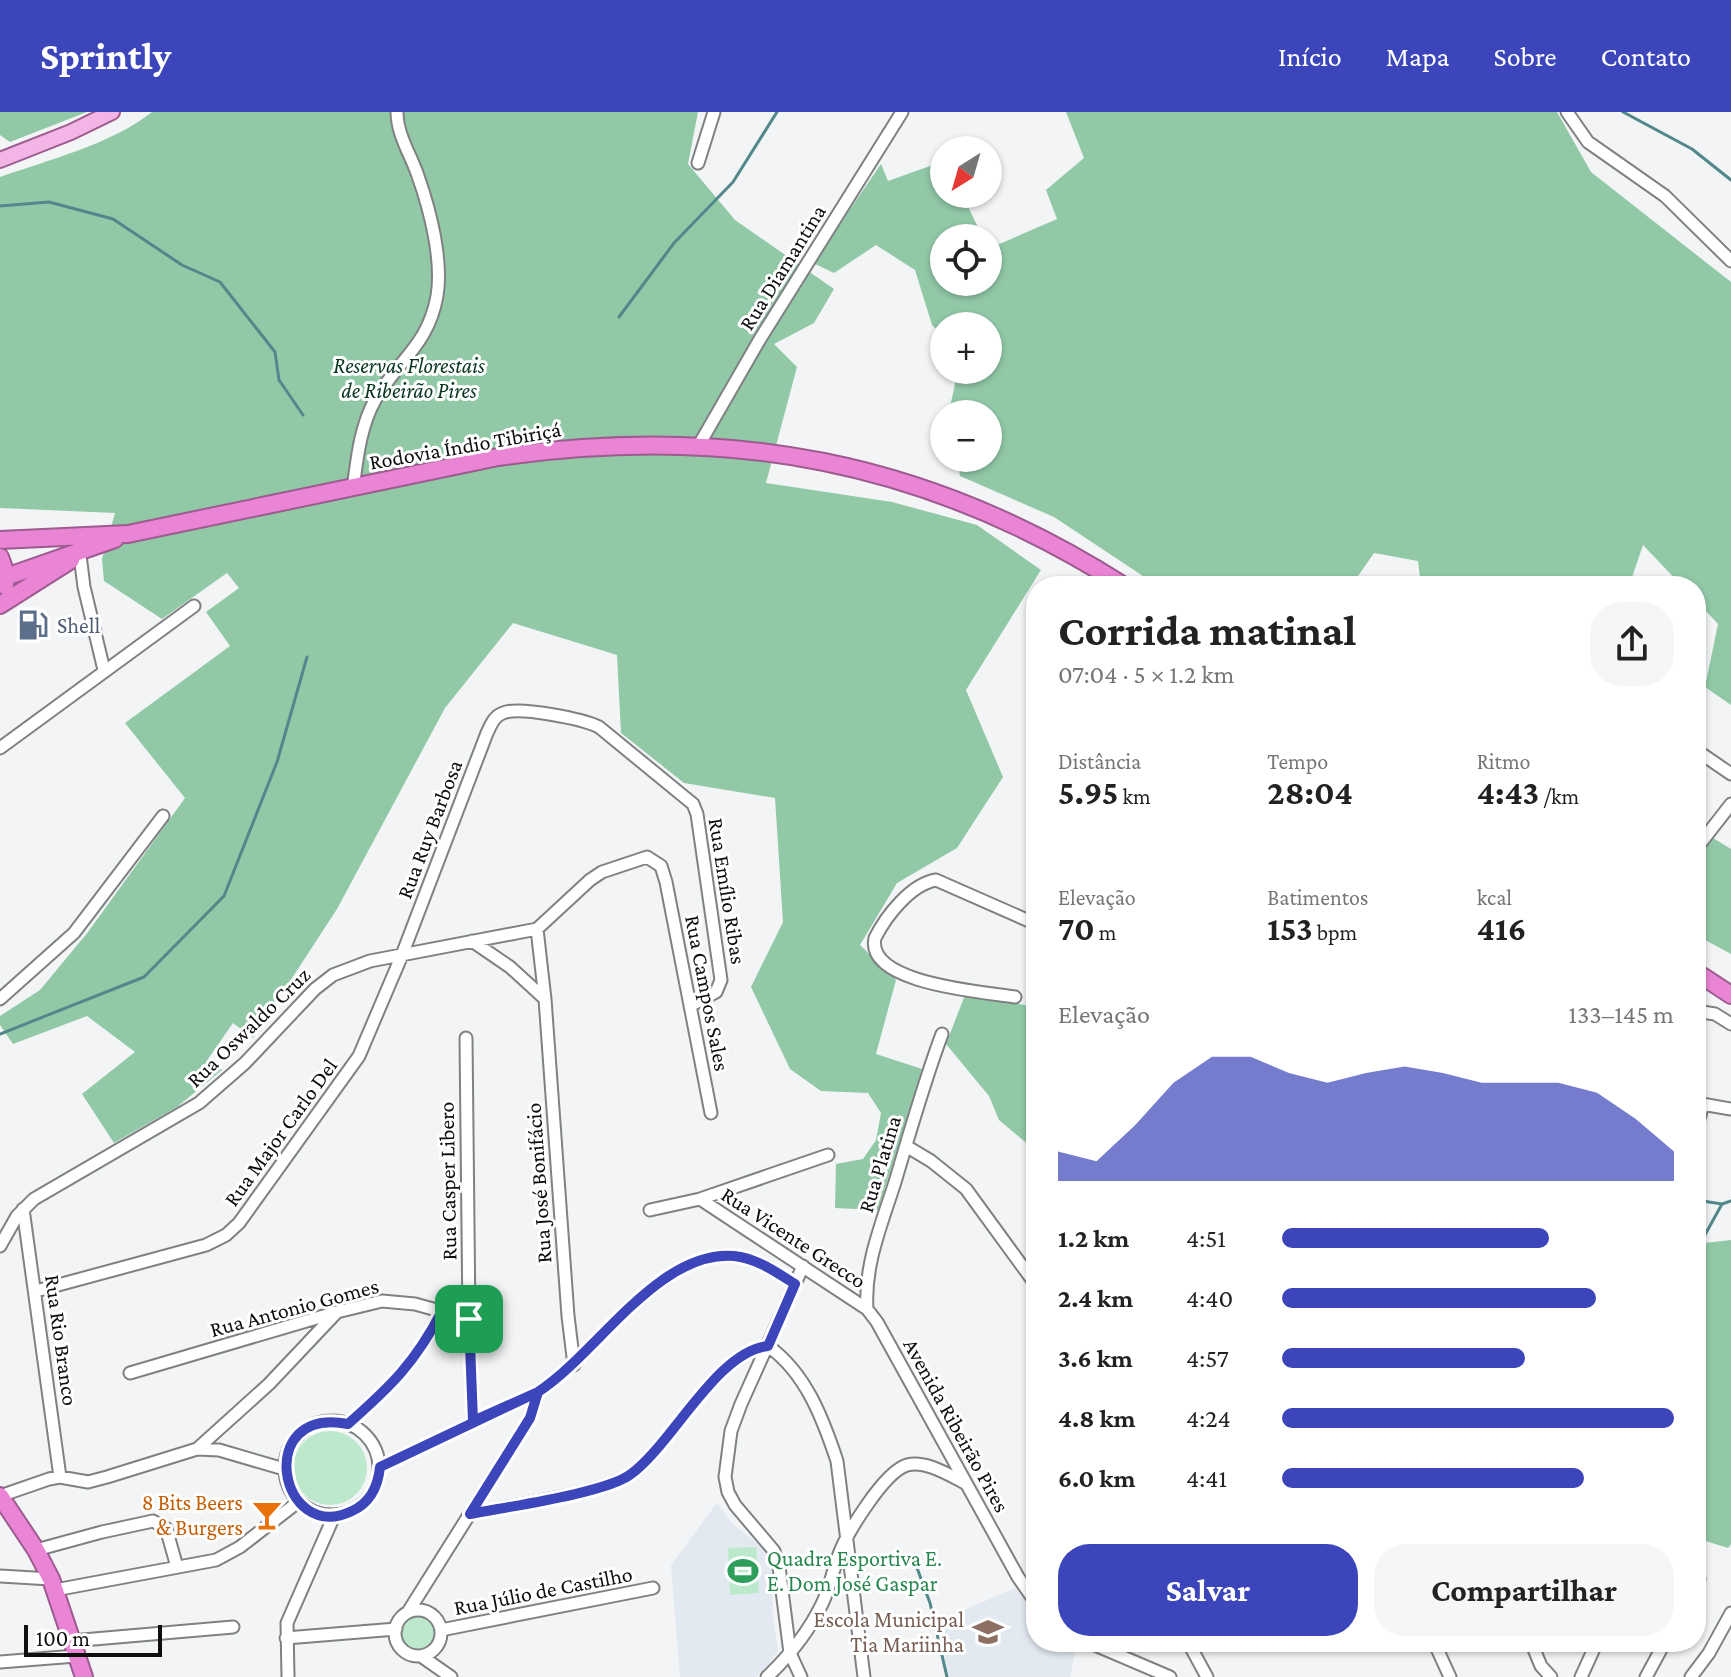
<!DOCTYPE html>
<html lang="pt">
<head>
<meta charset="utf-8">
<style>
	body { margin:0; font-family:"Crimson Pro",serif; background:#f6f6f6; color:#222; height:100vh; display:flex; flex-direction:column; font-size:30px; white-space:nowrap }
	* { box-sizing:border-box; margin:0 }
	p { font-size:26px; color:#767676 }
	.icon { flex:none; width:44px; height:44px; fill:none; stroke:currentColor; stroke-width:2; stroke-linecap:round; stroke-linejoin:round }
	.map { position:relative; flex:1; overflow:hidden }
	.side { position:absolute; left:1026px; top:464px; width:680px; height:1076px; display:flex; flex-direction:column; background:#fff; border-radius:32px; box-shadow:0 2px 6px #0004 }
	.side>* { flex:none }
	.needle { width:52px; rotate:217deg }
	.controls { position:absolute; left:930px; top:24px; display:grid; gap:16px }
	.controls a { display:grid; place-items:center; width:72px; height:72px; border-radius:50%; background:#fff; box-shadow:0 2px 6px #0004; font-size:40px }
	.scale { position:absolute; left:24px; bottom:20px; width:138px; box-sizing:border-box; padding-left:8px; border:4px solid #0e0e0e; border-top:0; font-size:22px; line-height:28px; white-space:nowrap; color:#0e0e0e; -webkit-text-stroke:6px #fff; paint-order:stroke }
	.pin { position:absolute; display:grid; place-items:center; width:68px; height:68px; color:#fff; margin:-34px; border-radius:16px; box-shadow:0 4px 12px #0006 }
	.round { display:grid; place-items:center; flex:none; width:84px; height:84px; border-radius:32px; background:#f6f6f6 }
	.headline { display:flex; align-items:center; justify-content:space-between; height:136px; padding:0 32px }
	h1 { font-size:44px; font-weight:700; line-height:60px }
	.stats { display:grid; grid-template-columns:repeat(3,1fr); gap:12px; height:136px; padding:8px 32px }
	.stats div { display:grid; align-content:center }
	.stats b { font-size:34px; font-weight:700 }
	.stats small { font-size:22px; font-weight:400 }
	.stats p { font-size:22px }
	.chart { height:224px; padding:16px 32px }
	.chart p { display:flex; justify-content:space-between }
	.chart svg { width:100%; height:144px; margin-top:8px; fill:#3c46ba; opacity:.7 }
	.action { display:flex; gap:16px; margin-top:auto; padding:16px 32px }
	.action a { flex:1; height:92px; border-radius:32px; background:#3c46ba; color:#fff; font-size:32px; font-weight:700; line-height:92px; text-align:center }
	.action a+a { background:#f6f6f6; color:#222 }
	ul { padding:0 32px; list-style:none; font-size:26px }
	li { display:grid; grid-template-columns:128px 96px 1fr; align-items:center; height:60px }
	li i { height:20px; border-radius:10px; background:#3c46ba }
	header { display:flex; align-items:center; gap:48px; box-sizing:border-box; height:112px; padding:0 40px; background:#3c46ba; color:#fff }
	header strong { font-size:38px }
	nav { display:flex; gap:44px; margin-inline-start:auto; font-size:28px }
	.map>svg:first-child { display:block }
</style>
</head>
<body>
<header>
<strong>Sprintly</strong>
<nav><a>Início</a><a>Mapa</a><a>Sobre</a><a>Contato</a></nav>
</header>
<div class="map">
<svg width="1731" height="1565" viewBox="0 0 1731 1565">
	<rect width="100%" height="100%" fill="#f2f4f5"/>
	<path fill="#e2e9f0" d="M717 1391 734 1413 760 1433 771 1449 773 1503 778 1538 769 1552 756 1565H680L671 1453Z
		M1016 1476 1036 1503V1530L1077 1532 1070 1565H948L938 1509Z"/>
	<path fill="#bce9cc" d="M293 1356a37 37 0 1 1 74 0a37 37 0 1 1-74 0Z
		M756 1435 759 1481 730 1483 728 1436Z
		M400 1520a18 18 0 1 1 36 0a18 18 0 1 1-36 0Z"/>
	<path fill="#91c9a7" d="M0 0H87L10 30 0 23Z
		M152 0H698L688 52 735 108 834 177 814 211 774 232 797 255 766 371 892 390 977 413 1041 458 966 578 1003 665 957 736 897 771 860 833 896 868 876 942 922 957 878 1098 835 1096 836 1052 863 1047 876 1028 881 1001 868 981 821 979 790 957 751 875 783 810 775 686 684 671 621 621 617 543 513 511 445 596 337 797 253 926 233 911 208 947 222 958 177 995 114 1031 82 982 135 940 87 904 13 932 0 913V904L40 878 88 820 185 686 125 611 230 534 206 500 239 476 227 461 162 507 104 469 102 447 115 401 0 396V65C48 48 112 32 152 0Z
		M1066 0H1557L1591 60 1731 170V593L1705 575 1718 512 1696 488V474H1682L1643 433 1629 474H1421L1418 449 1374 441 1351 474H1158L1054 405 960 364 957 346H988V302L949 300 958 258H988V214H944V225L932 213 915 158 876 133 834 161 813 151 881 52 888 69 944 49V82H962L983 126H944V170H988V137L1057 107 1046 78 1084 46Z
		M1713 726 1731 737V842L1696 823V751Z
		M965 883 1036 895V1039L999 1008 989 984 946 932Z
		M1731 1128V1432L1728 1436 1696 1426V1132Z"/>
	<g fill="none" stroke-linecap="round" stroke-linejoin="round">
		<path stroke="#52888b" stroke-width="3" d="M1623 0 1692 37 1731 68
			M0 94 49 90 113 107 182 153 220 170 275 240 279 268 303 303
			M619 205 674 131 733 70 777 0
			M0 922 144 865 224 784 277 650 307 545
			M1696 1088 1722 1092 1731 1089
			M1696 1139 1722 1092
			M913 1445 930 1491 947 1565"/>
		<g stroke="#7f8182" stroke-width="15">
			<path id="minor" d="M1567 0 1588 30 1665 84 1731 149
				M698 51 714 0
				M699 333 760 227 902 0
				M353 377C357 347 360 315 375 288 398 248 428 234 437 184 443 148 430 98 418 64 411 43 397 23 397 0
				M80 443 84 475 104 558
				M0 636 194 494
				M1696 638 1731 662
				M1696 737 1731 692
				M537 817 545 887 568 1204 574 1253
				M472 829 510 855 545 887
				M1015 885C985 880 865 872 875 826 886 804 911 772 936 768L1036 812
				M0 887 74 821 163 704
				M1696 906 1702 900 1715 902 1731 912
				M466 926 469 1207 473 1309
				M1696 991 1731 997
				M1696 1018 1703 992
				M906 1034 931 1049 966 1077 1036 1173
				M700 1087 867 1197 877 1210 1018 1465 1036 1491
				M23 1097 60 1365
				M650 1098 700 1087 828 1043
				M0 1134 17 1104 34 1087 199 991 245 951 315 877 333 863 370 849 537 817 590 768 602 760 647 745 661 754 666 770 711 1001
				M36 1179 206 1133 226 1123 239 1111 359 944 402 843 487 621C491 613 494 604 503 601 519 594 583 607 599 615L693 692 697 702 721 868 716 880 690 894
				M867 1197C864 1153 882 1111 895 1070 910 1020 924 970 942 922
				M130 1261 337 1200 382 1189 415 1192 469 1207
				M285 1356a47 47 0 1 1 94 0a47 47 0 1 1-94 0Z
				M348 1312C391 1274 415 1251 442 1199
				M197 1337 269 1272 337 1200
				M380 1355 538 1280C598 1241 658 1138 734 1144 756 1146 776 1160 795 1172
				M0 1384 49 1367 60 1365 88 1370 107 1365 197 1337 219 1338 284 1357
				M470 1402C505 1394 606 1381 631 1362 673 1331 716 1240 768 1234 806 1261 823 1307 837 1349L864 1565
				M36 1438 102 1420 153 1409 166 1416 177 1455
				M0 1464 51 1467
				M1696 1473 1699 1467
				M55 1478 216 1448 240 1435 298 1390
				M395 1521a23 23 0 1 1 46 0a23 23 0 1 1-46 0Z
				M408 1500 530 1306 538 1280
				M441 1518 653 1476
				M286 1526 396 1517
				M71 1529 233 1515
				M1088 1530 1170 1565
				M1188 1530 1207 1565
				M1434 1530 1450 1565
				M1531 1530 1541 1554 1551 1565
				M421 1544 451 1565
				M0 1550 76 1544
				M288 1565 287 1511 334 1404
				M767 1565C789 1544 809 1519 822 1492 830 1476 832 1461 838 1445 846 1422 884 1360 907 1353 926 1348 949 1363 965 1371
				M801 1565 790 1541 779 1455 774 1439 735 1393 728 1380 725 1365 731 1319 741 1292 803 1154
				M1581 1565 1597 1530
				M1646 1565 1665 1530
				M1691 1565 1709 1541 1731 1501"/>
		</g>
		<g stroke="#9d5b8f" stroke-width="18">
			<path id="major" d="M0 48 71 20 112 0"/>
		</g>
		<g stroke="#9d5b8f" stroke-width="20">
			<path id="highway" d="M0 428 128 422 498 345C728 312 927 348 1124 474
				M0 445 5 459V474
				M0 467 115 427
				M0 493 71 448
				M1696 860 1731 883
				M0 1384 36 1438 51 1467 84 1565"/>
		</g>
		<use href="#minor" stroke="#fff" stroke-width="11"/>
		<use href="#major" stroke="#f2b5e5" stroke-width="14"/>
		<use href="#highway" stroke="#ea84d4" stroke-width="16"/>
	</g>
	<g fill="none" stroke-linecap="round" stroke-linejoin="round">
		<g stroke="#fff" stroke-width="16">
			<path id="route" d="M469 1207 442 1199C415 1251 391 1274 348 1312 253 1293 279 1434 352 1399 370 1391 378 1374 380 1355L538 1280C598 1241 658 1138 734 1144 756 1146 776 1160 795 1172L768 1234C717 1239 673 1331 631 1362 607 1381 505 1395 470 1402L530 1306 538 1280 473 1309 469 1207"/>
		</g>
		<use href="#route" stroke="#3c46ba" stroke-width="10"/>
	</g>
	<defs>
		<g id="fuel-bare" transform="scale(2.4)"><path d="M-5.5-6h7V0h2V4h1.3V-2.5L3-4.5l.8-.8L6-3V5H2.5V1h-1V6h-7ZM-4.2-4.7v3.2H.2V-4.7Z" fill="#5c6f8a" stroke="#fff" stroke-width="2.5" paint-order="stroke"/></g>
		<g id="bar-bare" transform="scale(2.4)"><path d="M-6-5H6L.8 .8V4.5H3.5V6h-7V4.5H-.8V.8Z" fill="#e8710a" stroke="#fff" stroke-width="2.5" paint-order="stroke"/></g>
		<g id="stadium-bare" transform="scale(2.4)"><path d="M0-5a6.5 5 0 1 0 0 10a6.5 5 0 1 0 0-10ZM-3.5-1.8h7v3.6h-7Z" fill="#2e9e5b" stroke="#fff" stroke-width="2.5" paint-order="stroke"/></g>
		<g id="school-bare" transform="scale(2.4)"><path d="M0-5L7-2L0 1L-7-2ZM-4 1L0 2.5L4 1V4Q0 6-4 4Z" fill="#8d6e63" stroke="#fff" stroke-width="2.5" paint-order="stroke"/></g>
	</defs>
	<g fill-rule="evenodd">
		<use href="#fuel-bare" x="33" y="513"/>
		<use href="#bar-bare" x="267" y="1403"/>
		<use href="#stadium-bare" x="743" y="1459"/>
		<use href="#school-bare" x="988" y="1520"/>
	</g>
	<g text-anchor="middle" stroke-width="6" stroke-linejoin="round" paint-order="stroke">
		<g font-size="22" fill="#0e0e0e" stroke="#fff">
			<text transform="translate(782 155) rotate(-58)" y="8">Rua Diamantina</text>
			<text transform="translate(465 333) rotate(-10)" y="8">Rodovia Índio Tibiriçá</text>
			<text transform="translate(429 717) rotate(-69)" y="8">Rua Ruy Barbosa</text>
			<text transform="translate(728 779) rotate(81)" y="8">Rua Emílio Ribas</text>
			<text transform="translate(708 881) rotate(79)" y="8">Rua Campos Sales</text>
			<text transform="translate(248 915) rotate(-44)" y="8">Rua Oswaldo Cruz</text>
			<text transform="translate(280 1020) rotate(-54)" y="8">Rua Major Carlo Del</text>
			<text transform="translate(879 1052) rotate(-73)" y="8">Rua Platina</text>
			<text transform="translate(447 1069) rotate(-91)" y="8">Rua Casper Libero</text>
			<text transform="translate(538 1071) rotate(-94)" y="8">Rua José Bonifácio</text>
			<text transform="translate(794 1125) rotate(33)" y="8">Rua Vicente Grecco</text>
			<text transform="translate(294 1195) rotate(-15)" y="8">Rua Antonio Gomes</text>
			<text transform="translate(62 1228) rotate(82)" y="8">Rua Rio Branco</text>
			<text transform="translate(957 1313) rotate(61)" y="8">Avenida Ribeirão Pires</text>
			<text transform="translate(543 1478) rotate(-11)" y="8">Rua Júlio de Castilho</text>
		</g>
		<g font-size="22" font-style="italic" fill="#083620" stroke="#fff">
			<text x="409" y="261">Reservas Florestais<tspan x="409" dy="25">de Ribeirão Pires</tspan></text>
		</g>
		<g font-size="22" fill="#4e5e75" stroke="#fff" text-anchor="start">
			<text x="57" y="521">Shell</text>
		</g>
		<g font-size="22" fill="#c56008" stroke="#fff" text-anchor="end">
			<text x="243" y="1398">8 Bits Beers<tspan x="243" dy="25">&amp; Burgers</tspan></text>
		</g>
		<g font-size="22" fill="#27864d" stroke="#fff" text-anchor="start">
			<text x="767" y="1454">Quadra Esportiva E.<tspan x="767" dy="25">E. Dom José Gaspar</tspan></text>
		</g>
		<g font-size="22" fill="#785e54" stroke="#fff" text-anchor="end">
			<text x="964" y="1515">Escola Municipal<tspan x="964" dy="25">Tia Mariinha</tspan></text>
		</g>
	</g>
</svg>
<div class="controls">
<a><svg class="needle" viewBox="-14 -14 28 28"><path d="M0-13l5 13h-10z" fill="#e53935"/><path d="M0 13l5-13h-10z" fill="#767676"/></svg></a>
<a><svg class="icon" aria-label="locate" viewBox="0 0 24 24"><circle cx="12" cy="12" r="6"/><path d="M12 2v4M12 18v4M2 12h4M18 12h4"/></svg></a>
<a>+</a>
<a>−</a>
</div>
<div class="scale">100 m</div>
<div class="pin" style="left:469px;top:1207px;background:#1e9e55"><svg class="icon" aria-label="arrive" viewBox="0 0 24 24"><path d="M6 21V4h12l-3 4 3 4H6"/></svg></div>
<section class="side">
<div class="headline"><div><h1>Corrida matinal</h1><p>07:04 · 5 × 1.2 km</p></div><a class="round"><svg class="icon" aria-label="share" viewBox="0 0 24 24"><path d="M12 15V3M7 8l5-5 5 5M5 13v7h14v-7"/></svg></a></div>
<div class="stats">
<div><p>Distância</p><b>5.95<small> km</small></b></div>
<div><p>Tempo</p><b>28:04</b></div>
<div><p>Ritmo</p><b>4:43<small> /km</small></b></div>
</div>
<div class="stats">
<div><p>Elevação</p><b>70<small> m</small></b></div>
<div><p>Batimentos</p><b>153<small> bpm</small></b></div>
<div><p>kcal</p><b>416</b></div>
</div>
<div class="chart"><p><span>Elevação</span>133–145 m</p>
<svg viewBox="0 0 160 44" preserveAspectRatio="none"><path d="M0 44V35L10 38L20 27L30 14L40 6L50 6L60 11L70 14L80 11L90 9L100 11L110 14L120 14L130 14L140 17L150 25L160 35V44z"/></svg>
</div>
<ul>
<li><b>1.2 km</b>4:51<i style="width:68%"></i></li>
<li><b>2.4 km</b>4:40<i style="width:80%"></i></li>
<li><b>3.6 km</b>4:57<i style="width:62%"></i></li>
<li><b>4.8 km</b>4:24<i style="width:100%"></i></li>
<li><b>6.0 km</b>4:41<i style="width:77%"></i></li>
</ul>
<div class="action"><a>Salvar</a><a>Compartilhar</a></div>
</section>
</div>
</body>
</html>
